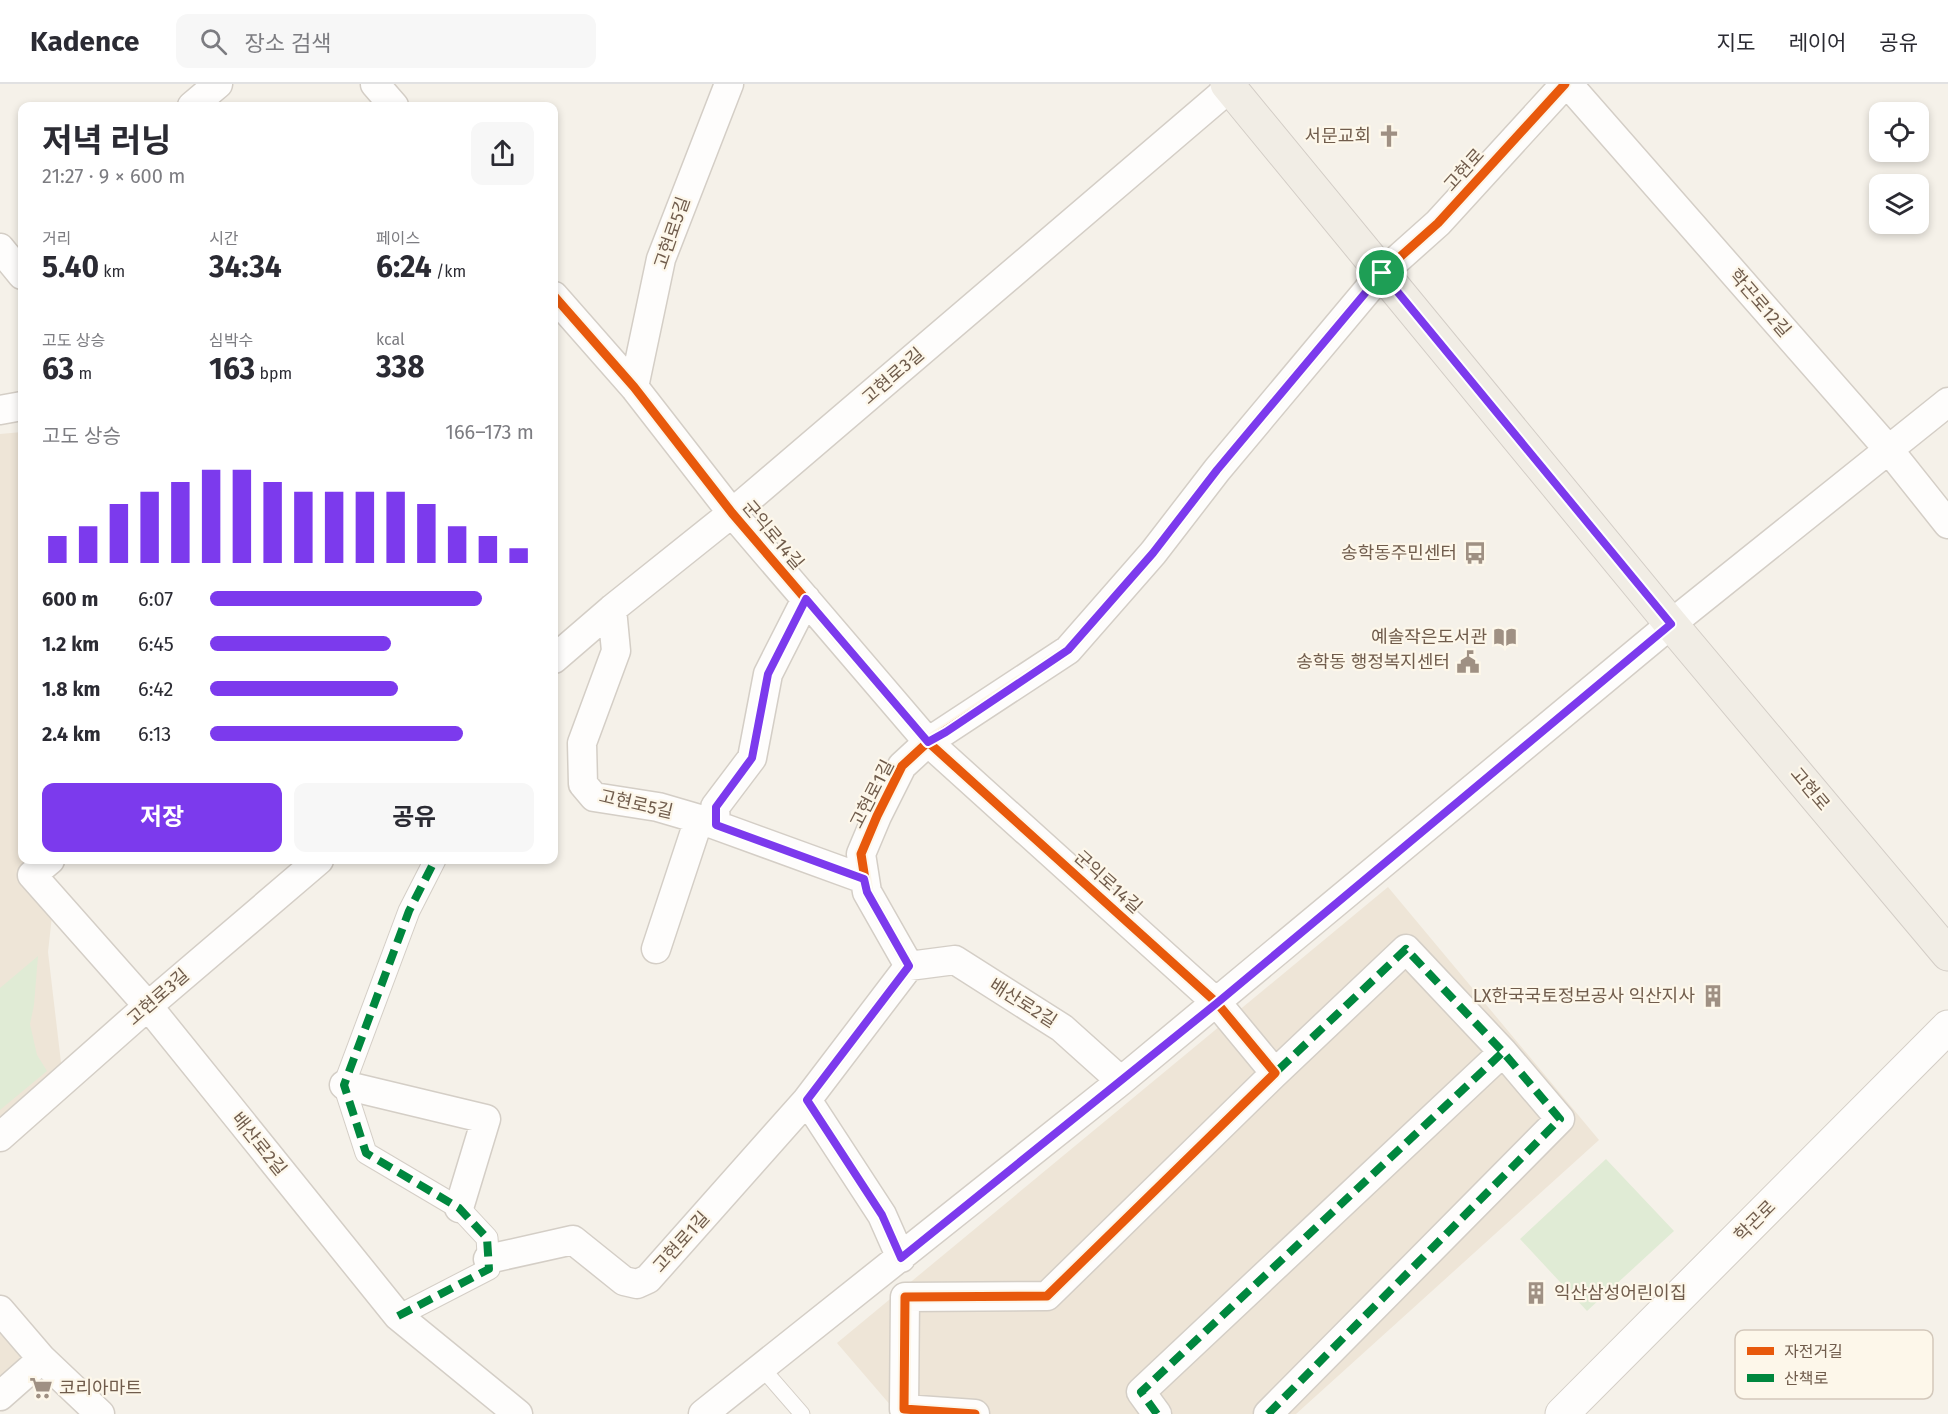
<!DOCTYPE html>
<html lang="ko">
<head>
<meta charset="utf-8">
<style>
	body { margin:0; font-family:"Fira Sans","Noto Sans KR",sans-serif; background:#f7f7f7; color:#2b2b33; height:100vh; display:flex; flex-direction:column; font-size:22px; white-space:nowrap }
	* { box-sizing:border-box; margin:0 }
	p { font-size:20px; color:#7c7c81 }
	.icon { flex:none; width:33px; height:33px; fill:none; stroke:currentColor; stroke-width:2; stroke-linecap:round; stroke-linejoin:round }
	.map { position:relative; flex:1; overflow:hidden }
	.sheet { position:absolute; left:18px; top:18px; width:540px; height:762px; display:flex; flex-direction:column; background:#fff; border-radius:12px; box-shadow:0 3px 9px #0003 }
	.sheet>* { flex:none }
	.controls { position:absolute; left:1869px; top:18px; display:grid; gap:12px }
	.controls a { display:grid; place-items:center; width:60px; height:60px; border-radius:12px; background:#fff; box-shadow:0 3px 9px #0003; font-size:30px }
	.pin { position:absolute; display:grid; place-items:center; width:51px; height:51px; color:#fff; margin:-26px; border:3px solid #fff; border-radius:50%; box-shadow:0 2px 6px #0007 }
	.round { display:grid; place-items:center; flex:none; width:63px; height:63px; border-radius:12px; background:#f7f7f7 }
	.summary { display:flex; align-items:center; justify-content:space-between; height:102px; padding:0 24px }
	h1 { font-size:33px; font-weight:700; line-height:45px }
	.metrics { display:grid; grid-template-columns:repeat(3,1fr); gap:9px; height:102px; padding:6px 24px }
	.metrics div { display:grid; align-content:center }
	.metrics b { font-size:30px; font-weight:700 }
	.metrics small { font-size:16px; font-weight:400 }
	.metrics p { font-size:16px }
	.chart { height:168px; padding:12px 24px }
	.chart p { display:flex; justify-content:space-between }
	.chart svg { width:100%; height:108px; margin-top:6px; stroke:#7c3aed; stroke-width:6 }
	.primary-button { display:flex; gap:12px; margin-top:auto; padding:12px 24px }
	.primary-button a { flex:1; height:69px; border-radius:12px; background:#7c3aed; color:#fff; font-size:24px; font-weight:700; line-height:69px; text-align:center }
	.primary-button a+a { background:#f7f7f7; color:#2b2b33 }
	ul { padding:0 24px; list-style:none; font-size:20px }
	li { display:grid; grid-template-columns:96px 72px 1fr; align-items:center; height:45px }
	li i { height:15px; border-radius:8px; background:#7c3aed }
	header { display:flex; align-items:center; gap:36px; box-sizing:border-box; height:84px; padding:0 30px; background:#fff; border-bottom:2px solid #e1e1e2 }
	header strong { font-size:28px }
	nav { display:flex; gap:33px; margin-inline-start:auto; font-size:21px }
	.search { width:420px; height:54px; background:#f7f7f7; display:flex; align-items:center; gap:15px; box-sizing:border-box; padding:0 21px; border-radius:12px; color:#7c7c81; font-size:22px }
	.map>svg:first-child { display:block }
</style>
</head>
<body>
<header>
<strong>Kadence</strong>
<div class="search"><svg class="icon" aria-label="search" viewBox="0 0 24 24"><circle cx="10" cy="10" r="6"/><path d="M15 15l6 6"/></svg>장소 검색</div>
<nav><a>지도</a><a>레이어</a><a>공유</a></nav>
</header>
<div class="map">
<svg width="1948" height="1330" viewBox="0 0 1948 1330">
	<rect width="100%" height="100%" fill="#f5f1e9"/>
	<path fill="#eee5d7" d="M22 348V776H38L52 832 48 868 62 987 0 1042V350Z
		M1388 803 1599 1056 1296 1330H898L837 1259Z
		M0 1239 30 1272 0 1297Z"/>
	<path fill="#e0ebd5" d="M38 872 34 921 30 940 37 971 47 987 0 1026V904Z
		M1606 1075 1674 1147 1587 1227 1520 1155Z"/>
	<g fill="none" stroke-linecap="round" stroke-linejoin="round">
		<g stroke="#d4cec6" stroke-width="17">
			<path id="service" d="M762 1284 802 1330"/>
		</g>
		<g stroke="#d4cec6" stroke-width="23">
			<path id="pedestrian" d="M398 1232 489 1185 487 1154 459 1124 366 1069 344 1001 409 827 435 776"/>
		</g>
		<g stroke="#d4cec6" stroke-width="31">
			<path id="minor" d="M375 0 394 22
				M1568 0 1889 366 1948 440
				M192 22 218 0
				M0 164 22 191
				M554 212 634 303 732 429 928 658 1217 919 1275 989 1047 1212 905 1213 904 1325 975 1330
				M634 303 661 175 729 0
				M0 326 22 322
				M612 525 616 567 582 659 583 700 594 713 658 723 699 735 864 795
				M554 575 612 525 732 429 1234 0
				M716 741 715 723 752 674 768 590 806 515
				M50 776 32 791 148 922 398 1232 518 1330
				M656 865 699 735
				M909 882 955 876 1062 944 1121 997
				M344 1001 486 1035 459 1124
				M0 1053 148 922 319 776
				M901 1174 882 1131 807 1016 909 882 867 808 861 770 877 732 902 682 928 658 1068 566 1153 469 1217 386 1382 189 1438 139 1565 0
				M488 1175 573 1156 624 1197 637 1200 648 1195 807 1016
				M0 1226 42 1275 100 1330
				M0 1312 42 1275
				M703 1330 1121 997 1671 540 1948 318
				M1157 1330 1141 1308 1503 968
				M1268 1330 1560 1035 1503 968 1406 865 1275 989"/>
		</g>
		<g stroke="#d4cec6" stroke-width="35">
			<path id="tertiary" d="M1562 1330 1948 943"/>
		</g>
		<g stroke="#d3cdc6" stroke-width="35">
			<path id="primary" d="M1227 0 1671 540 1948 870"/>
		</g>
		<use href="#service" stroke="#fefdfc" stroke-width="15"/>
		<use href="#pedestrian" stroke="#fefdfc" stroke-width="21"/>
		<use href="#minor" stroke="#fefdfc" stroke-width="28"/>
		<use href="#tertiary" stroke="#fefdfc" stroke-width="33"/>
		<use href="#primary" stroke="#f1ede5" stroke-width="33"/>
		<path stroke="#00873e" stroke-width="8" stroke-dasharray="15 8" stroke-linecap="butt" d="M398 1232 489 1185 487 1154 459 1124 366 1069 344 1001 409 827 435 776
			M1157 1330 1141 1308 1503 968
			M1268 1330 1560 1035 1503 968 1406 865 1275 989"/>
		<g stroke="#fdf7ea" stroke-width="13">
			<path id="cycleway" d="M554 212 634 303 732 429 928 658 1217 919 1275 989 1047 1212 905 1213 904 1325 975 1330
				M901 1174 882 1131 807 1016 909 882 867 808 861 770 877 732 902 682 928 658 1068 566 1153 469 1217 386 1382 189 1438 139 1565 0"/>
		</g>
		<use href="#cycleway" stroke="#e8590c" stroke-width="9"/>
	</g>
	<g fill="none" stroke-linecap="round" stroke-linejoin="round">
		<g stroke="#fff" stroke-width="12">
			<path id="route" d="M1382 189 1671 540 1217 919 901 1174 882 1131 807 1016 909 882 867 808 864 795 716 741V723L752 674 768 590 806 515 928 658 946 648 1068 566 1153 469 1217 386Z"/>
		</g>
		<use href="#route" stroke="#7c3aed" stroke-width="8"/>
	</g>
	<defs>
		<g id="church-bare" transform="scale(1.8)"><path d="M-1.2-6h2.4v3.5h3.3v2.4h-3.3V6h-2.4V-.1h-3.3v-2.4h3.3Z" fill="#9f9083" stroke="#fdf7ea" stroke-width="2.5" paint-order="stroke"/></g>
		<g id="bus-bare" transform="scale(1.8)"><path d="M-5-6H5V4H4V6H2V4H-2V6H-4V4H-5ZM-3.5-4V0h7V-4ZM-3.5 1.2v1.5H-2V1.2ZM2 1.2v1.5H3.5V1.2Z" fill="#9f9083" stroke="#fdf7ea" stroke-width="2.5" paint-order="stroke"/></g>
		<g id="library-bare" transform="scale(1.8)"><path d="M-6-4Q-3-5.5-.7-3.5V5Q-3 3-6 4ZM6-4Q3-5.5 .7-3.5V5Q3 3 6 4Z" fill="#9f9083" stroke="#fdf7ea" stroke-width="2.5" paint-order="stroke"/></g>
		<g id="civic-bare" transform="scale(1.8)"><path d="M-.6-6.5H3V-4.5H.6V-3L4-1V1h2V6H-6V1h2V-1L-.6-3ZM-1.2 2.5V6h2.4V2.5Z" fill="#9f9083" stroke="#fdf7ea" stroke-width="2.5" paint-order="stroke"/></g>
		<g id="building-bare" transform="scale(1.8)"><path d="M-4-6H4V6H1V3H-1V6H-4ZM-2.5-4.3h1.7v1.8h-1.7ZM.8-4.3h1.7v1.8H.8ZM-2.5-1h1.7V.8h-1.7ZM.8-1h1.7V.8H.8Z" fill="#9f9083" stroke="#fdf7ea" stroke-width="2.5" paint-order="stroke"/></g>
		<g id="supermarket-bare" transform="scale(1.8)"><path d="M-6-5.5h2.5l.6 2H6L4.5 2H-2.5L-4.4-4H-6ZM-1.5 3.2a1.3 1.3 0 1 0 .1 0ZM3 3.2a1.3 1.3 0 1 0 .1 0Z" fill="#9f9083" stroke="#fdf7ea" stroke-width="2.5" paint-order="stroke"/></g>
	</defs>
	<g fill-rule="evenodd">
		<use href="#church-bare" x="1389" y="52"/>
		<use href="#bus-bare" x="1475" y="469"/>
		<use href="#library-bare" x="1505" y="553"/>
		<use href="#civic-bare" x="1468" y="578"/>
		<use href="#building-bare" x="1713" y="912"/>
		<use href="#building-bare" x="1536" y="1209"/>
		<use href="#supermarket-bare" x="41" y="1304"/>
	</g>
	<g text-anchor="middle" stroke-width="4.5" stroke-linejoin="round" paint-order="stroke">
		<g font-size="18" fill="#705c4c" stroke="#fdf7ea" text-anchor="end">
			<text x="1371" y="58">서문교회</text>
			<text x="1457" y="475">송학동주민센터</text>
			<text x="1487" y="559">예솔작은도서관</text>
			<text x="1450" y="584">송학동 행정복지센터</text>
			<text x="1695" y="918">LX한국국토정보공사 익산지사</text>
			<text x="1554" y="1215" text-anchor="start">익산삼성어린이집</text>
			<text x="59" y="1310" text-anchor="start">코리아마트</text>
		</g>
		<g font-size="18" fill="#705c4c" stroke="#fdf7ea">
			<text transform="translate(1464 86) rotate(-48)" y="6">고현로</text>
			<text transform="translate(672 149) rotate(-71)" y="6">고현로5길</text>
			<text transform="translate(1760 219) rotate(49)" y="6">학곤로12길</text>
			<text transform="translate(893 292) rotate(-41)" y="6">고현로3길</text>
			<text transform="translate(773 451) rotate(50)" y="6">군익로14길</text>
			<text transform="translate(1810 705) rotate(50)" y="6">고현로</text>
			<text transform="translate(872 710) rotate(-63)" y="6">고현로1길</text>
			<text transform="translate(636 720) rotate(13)" y="6">고현로5길</text>
			<text transform="translate(1108 798) rotate(42)" y="6">군익로14길</text>
			<text transform="translate(158 913) rotate(-41)" y="6">고현로3길</text>
			<text transform="translate(1023 919) rotate(32)" y="6">배산로2길</text>
			<text transform="translate(259 1060) rotate(51)" y="6">배산로2길</text>
			<text transform="translate(1755 1137) rotate(-45)" y="6">학곤로</text>
			<text transform="translate(681 1158) rotate(-48)" y="6">고현로1길</text>
		</g>
	</g>
	<rect x="1735" y="1246" width="198" height="69" rx="9" fill="#fdf7ea" stroke="#d3c8bb" stroke-width="1.5"/>
	<rect x="1747" y="1263" width="27" height="8" fill="#e8590c"/>
	<rect x="1747" y="1290" width="27" height="8" fill="#00873e"/>
	<g font-size="16" fill="#705c4c">
		<text x="1784" y="1273">자전거길</text>
		<text x="1784" y="1300">산책로</text>
	</g>
</svg>
<div class="controls">
<a><svg class="icon" aria-label="locate" viewBox="0 0 24 24"><circle cx="12" cy="12" r="6"/><path d="M12 2v4M12 18v4M2 12h4M18 12h4"/></svg></a>
<a><svg class="icon" aria-label="layers" viewBox="0 0 24 24"><path d="M12 4l9 5-9 5-9-5zM3 14l9 5 9-5"/></svg></a>
</div>
<div class="pin" style="left:1382px;top:189px;background:#1e9e55"><svg class="icon" aria-label="arrive" viewBox="0 0 24 24"><path d="M6 21V4h12l-3 4 3 4H6"/></svg></div>
<section class="sheet">
<div class="summary"><div><h1>저녁 러닝</h1><p>21:27 · 9 × 600 m</p></div><a class="round"><svg class="icon" aria-label="share" viewBox="0 0 24 24"><path d="M12 15V3M7 8l5-5 5 5M5 13v7h14v-7"/></svg></a></div>
<div class="metrics">
<div><p>거리</p><b>5.40<small> km</small></b></div>
<div><p>시간</p><b>34:34</b></div>
<div><p>페이스</p><b>6:24<small> /km</small></b></div>
</div>
<div class="metrics">
<div><p>고도 상승</p><b>63<small> m</small></b></div>
<div><p>심박수</p><b>163<small> bpm</small></b></div>
<div><p>kcal</p><b>338</b></div>
</div>
<div class="chart"><p><span>고도 상승</span>166–173 m</p>
<svg viewBox="0 0 160 44" preserveAspectRatio="none"><path d="M5 44V33M15 44V29M25 44V20M35 44V15M45 44V11M55 44V6M65 44V6M75 44V11M85 44V15M95 44V15M105 44V15M115 44V15M125 44V20M135 44V29M145 44V33M155 44V38"/></svg>
</div>
<ul>
<li><b>600 m</b>6:07<i style="width:84%"></i></li>
<li><b>1.2 km</b>6:45<i style="width:56%"></i></li>
<li><b>1.8 km</b>6:42<i style="width:58%"></i></li>
<li><b>2.4 km</b>6:13<i style="width:78%"></i></li>
</ul>
<div class="primary-button"><a>저장</a><a>공유</a></div>
</section>
</div>
</body>
</html>
